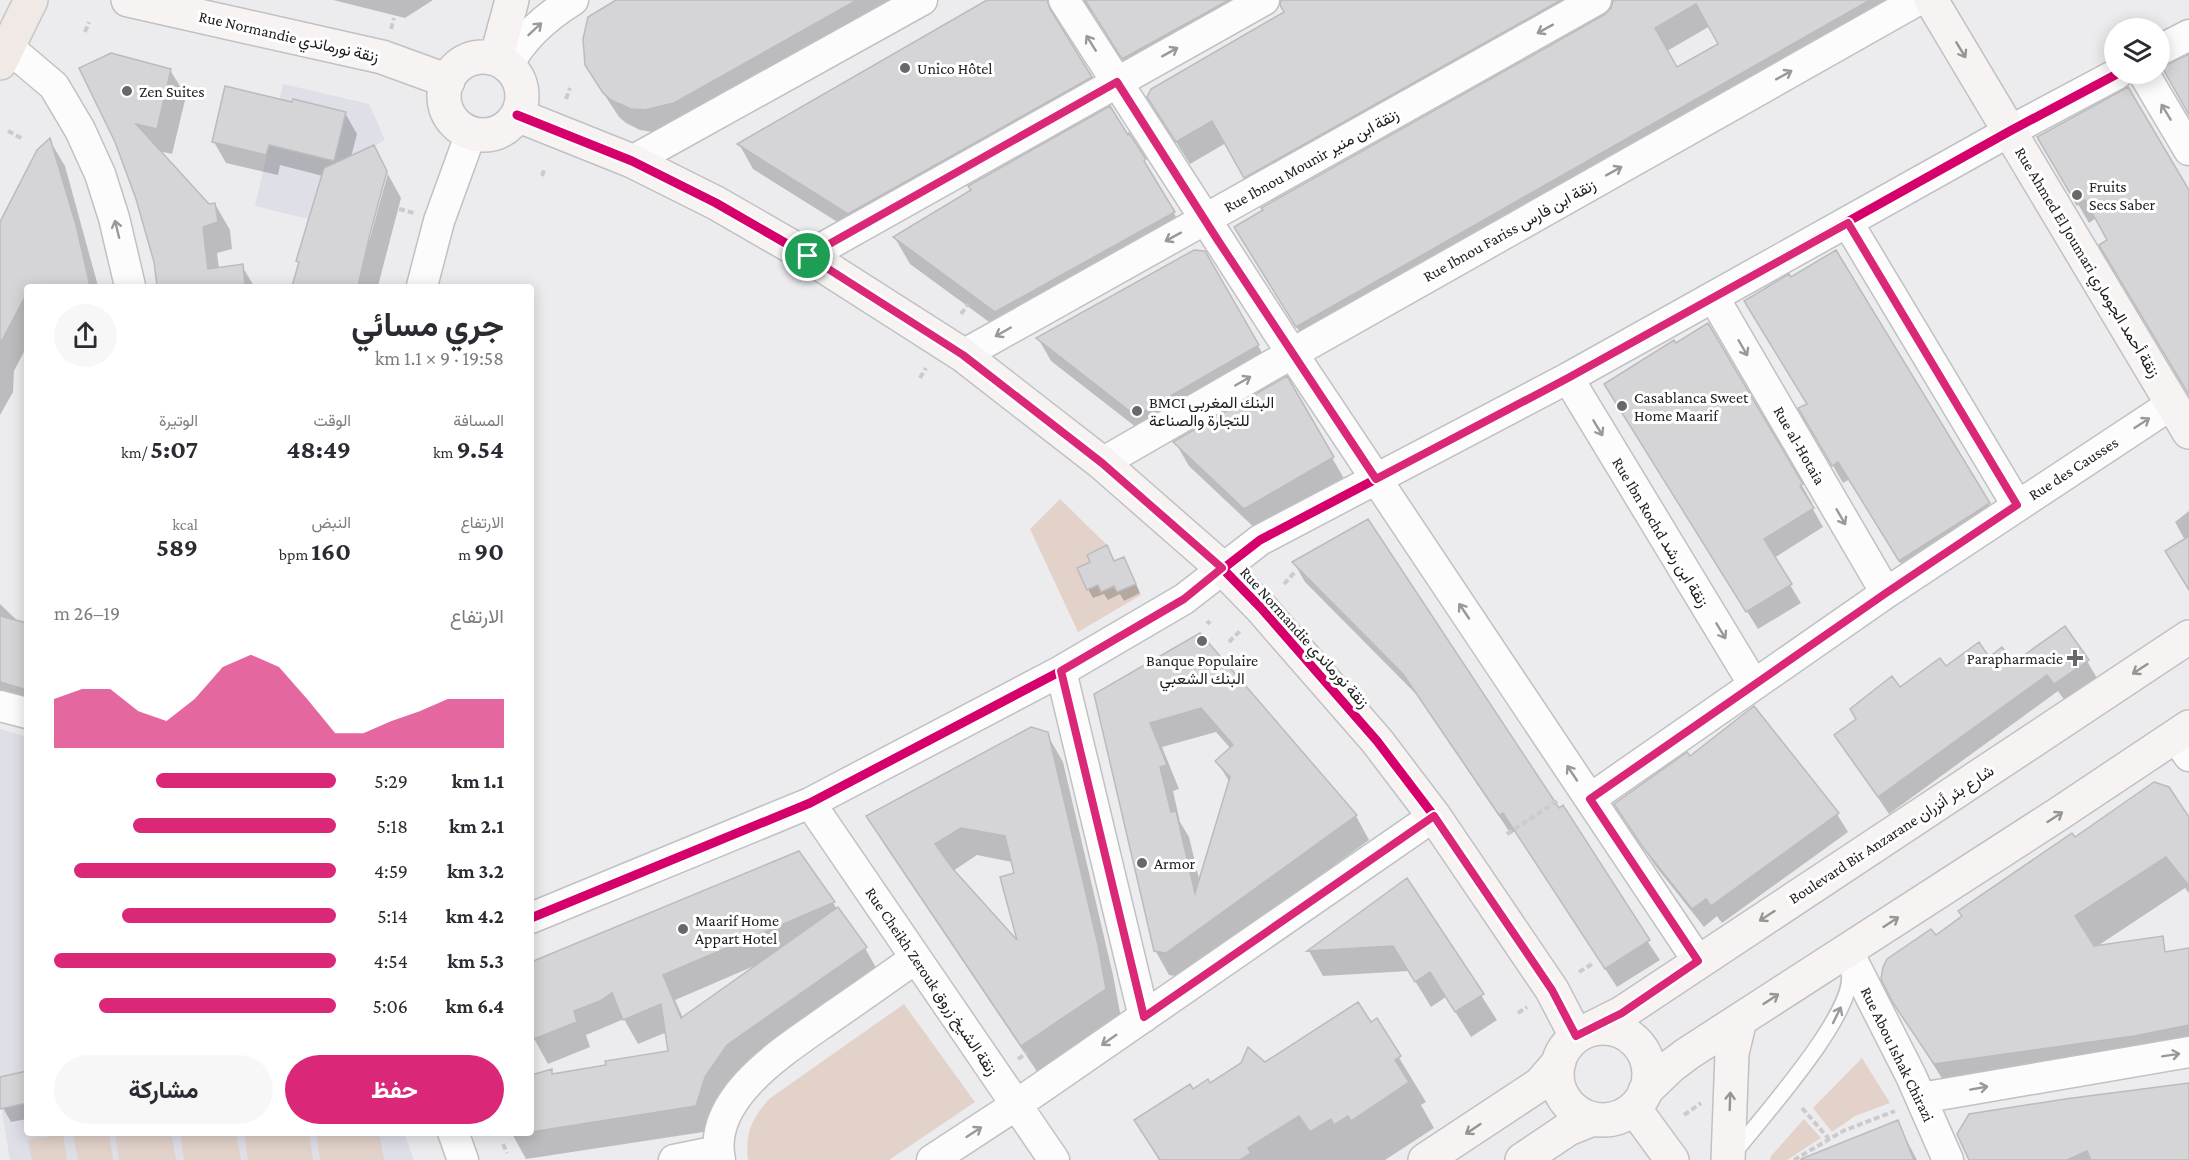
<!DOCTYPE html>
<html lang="ar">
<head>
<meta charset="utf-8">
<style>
	body { margin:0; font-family:"Crimson Pro",Vazirmatn,serif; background:#f7f7f7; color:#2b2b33; direction:rtl; height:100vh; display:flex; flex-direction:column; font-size:22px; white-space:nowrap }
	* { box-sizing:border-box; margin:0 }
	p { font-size:20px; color:#7c7c81 }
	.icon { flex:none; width:33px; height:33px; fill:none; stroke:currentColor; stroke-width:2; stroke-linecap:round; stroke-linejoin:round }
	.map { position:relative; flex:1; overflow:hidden; direction:ltr }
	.drawer { position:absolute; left:24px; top:284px; width:510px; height:852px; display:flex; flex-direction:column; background:#fff; border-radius:6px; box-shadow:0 3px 15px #0003; direction:rtl }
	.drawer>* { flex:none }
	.fabs { position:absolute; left:2104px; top:18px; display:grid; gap:12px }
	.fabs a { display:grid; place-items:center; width:66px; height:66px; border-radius:50%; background:#fff; box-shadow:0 3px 15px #0003; font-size:30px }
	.pin { position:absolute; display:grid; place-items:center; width:51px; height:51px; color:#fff; margin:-26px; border:3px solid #fff; border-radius:50%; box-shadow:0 2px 6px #0007 }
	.round { display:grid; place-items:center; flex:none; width:63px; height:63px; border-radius:32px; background:#f7f7f7 }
	.head { display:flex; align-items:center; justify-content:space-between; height:102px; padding:0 30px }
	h1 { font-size:33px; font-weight:700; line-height:45px }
	.metrics { display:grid; grid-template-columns:repeat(3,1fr); gap:9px; height:102px; padding:6px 30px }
	.metrics div { display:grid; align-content:center }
	.metrics b { font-size:26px; font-weight:700 }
	.metrics small { font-size:16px; font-weight:400 }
	.metrics p { font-size:16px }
	.chart { height:168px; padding:12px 30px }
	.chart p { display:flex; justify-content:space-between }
	.chart svg { width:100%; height:108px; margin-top:6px; fill:#db2777; opacity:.7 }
	.action { display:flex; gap:12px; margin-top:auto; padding:12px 30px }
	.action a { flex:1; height:69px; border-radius:36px; background:#db2777; color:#fff; font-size:24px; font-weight:700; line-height:69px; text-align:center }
	.action a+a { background:#f7f7f7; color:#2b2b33 }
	ul { padding:0 30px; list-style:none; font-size:20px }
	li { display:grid; grid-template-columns:96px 72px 1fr; align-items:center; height:45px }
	li i { height:15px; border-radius:8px; background:#db2777 }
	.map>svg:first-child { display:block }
</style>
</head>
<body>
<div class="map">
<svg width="2189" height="1160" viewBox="0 0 2189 1160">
	<rect width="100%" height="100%" fill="#ececef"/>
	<path fill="#dedfe7" d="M283 84 369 104 385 140 374 146 370 234 255 206Z
		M0 729 27 737V1132L404 1133 414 1160H10L0 1100Z"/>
	<path fill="#e2d2ca" d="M1060 499 1107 545 1087 555 1090 562 1077 568 1087 590 1098 585 1101 592 1114 586 1118 592 1136 584 1141 595 1078 632 1030 529Z
		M904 1004 975 1102 889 1160H748C745 1133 751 1120 769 1099Z
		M1862 1058 1890 1103 1855 1116 1832 1132 1813 1108Z
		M1804 1119 1821 1138 1787 1160H1770L1771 1156Z
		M73 1133H109L113 1160H78Z
		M115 1133H171L176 1160H119Z
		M180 1133H236L241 1160H184Z
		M244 1133H309L313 1160H248Z
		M316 1133H379L384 1160H320Z
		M63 1134 67 1160H32L28 1140Z"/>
	<path fill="#0003" fill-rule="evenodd" d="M333 0H433L405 18Z
		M619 0H910L659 133 640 130 626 123 619 117 600 88Z
		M990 0H1025L1091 77 1105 102 863 238 753 169 739 144Z
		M1074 0H1904L1310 349 1249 250 1605 16 1613 6 1609 5 1258 199 1226 143 1190 164 1162 120 1286 13 1281 4 1269 7 1137 81 1093 13ZM1710 26 1720 45 1677 69 1667 51Z
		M170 70 186 96 172 154 159 151 209 206 215 204 230 230 232 249 217 253 219 269 242 266 254 286H159L156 262 138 199 117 142Z
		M294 104 345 113 357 134 351 157 373 147 401 198 378 286H293L301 252 323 176 280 165 278 175 226 163 214 142ZM384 173H388L369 242 366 241Z
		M1129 136 1189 239 1011 338 910 264 895 238 1128 138Z
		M2039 137 2189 193V393L2096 218 2089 223Z
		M50 141 65 166 98 286H27V346L14 371 13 392 0 415V226Z
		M1835 252 2000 522 1910 579 1850 479 1843 483 1800 409 1809 405 1791 279Z
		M1204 253 1271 368 1150 438 1051 361 1038 338Z
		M1708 325 1812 503 1810 504 1823 527 1774 558 1801 603 1758 629 1617 403 1676 345Z
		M1286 378 1346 482 1259 532 1189 466 1175 442Z
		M2189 511V588L2185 540 2175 522Z
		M1115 563 1129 568 1140 593 1124 601 1120 594 1108 600 1104 594 1093 598 1088 589Z
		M1294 563 1559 810 1660 960 1617 987 1515 831 1511 834 1416 694 1305 582Z
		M0 604 27 630V711L0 704Z
		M1199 635 1356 816 1369 840 1180 977 1169 975 1155 950 1096 695ZM1216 732 1231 749 1217 761 1230 783 1200 883 1189 837 1180 822 1173 791 1179 789 1162 747Z
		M1989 659 2013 665 2087 661 2097 678 2065 701 2058 691 1889 814 1836 736 1900 689 1945 668Z
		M1047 734 1063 762 1113 975 1121 1018 1038 1073 884 844 868 816ZM977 855 1012 862 1015 875 1020 946 953 871Z
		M1690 758 1837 814 1848 832 1722 923 1717 916 1704 927 1654 864 1616 805Z
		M2189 820V893L2185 888 2093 949 2101 964 2189 950V1060L1953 1096 1894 1002 1936 938 2074 839Z
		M1407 880 1497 1020 1471 1037 1446 997 1431 1007 1409 971 1323 976 1309 951Z
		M833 903 865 948 879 973 710 1131 526 1159 511 1132H531V1075L551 1072 553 1075 608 1067 670 1052 667 1032 638 1044 624 1019 586 1035 590 1047 548 1064 531 1033V964ZM754 966 683 1018 675 1000Z
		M1376 1020 1426 1102 1421 1105 1434 1128 1385 1160H1159L1136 1121 1192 1091 1370 1024Z
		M27 1073V1119L11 1122 3 1108 0 1078Z
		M2189 1085V1160H1970Z
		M1897 1122 1917 1160H1810Z"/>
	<path fill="#d5d5d7" stroke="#bbbbbe" stroke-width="1.5" fill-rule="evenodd" d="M616 0H857L674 103 645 110 631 109 611 100 603 93 585 65 583 39 588 17Z
		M987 0H1047L1050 9 1092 77 848 214 737 144Z
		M1085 0H1229L1122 59Z
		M1281 0H1561L1244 178 1212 121 1176 142 1147 97 1151 89 1284 12 1280 5Z
		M1613 0H1870L1296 327 1234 227 1263 210 1261 208 1604 15 1611 8ZM1696 4 1718 44 1677 67 1655 28Z
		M111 53 171 69 157 129 136 124 209 204 215 203 218 222 203 227 208 269 243 264 245 286H157L154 262 136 199 115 142 79 68Z
		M2189 54V115L2162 67Z
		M225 86 292 102 293 99 346 112 334 161 269 145 266 155 212 142Z
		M2128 87 2189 190V395L2099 245 2107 240 2085 200 2077 205 2037 137Z
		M1110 106 1128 135 1129 133 1146 159 1144 161 1175 212 995 312 893 237 971 190 968 186Z
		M50 138 76 225 90 286H27V293L0 344V222L37 150Z
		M374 145 387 171 370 234 358 286H292L299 262 296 261 324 168Z
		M1194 250 1205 251 1259 345 1136 416 1036 338Z
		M1836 250 1990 503 1899 561 1838 462 1832 466 1798 408 1807 404 1744 301 1789 274 1791 277Z
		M1708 323 1803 484 1800 486 1814 508 1764 539 1792 584 1746 612 1604 384 1674 340 1676 343Z
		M1287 376 1334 457 1244 509 1173 442Z
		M1368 519 1559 808 1563 805 1650 940 1605 969 1503 813 1499 815 1403 674 1292 562Z
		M2189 536V590L2165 551Z
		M1107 545 1114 561 1124 557 1136 584 1117 592 1114 586 1101 592 1098 585 1087 590 1077 568 1090 562 1087 555Z
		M0 616 27 623V690L0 682Z
		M2065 626 2089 660 2054 684 2047 675 1878 797 1834 735 1856 719 1850 709 1892 676 1900 687 1940 658 1946 666 1979 642 1989 657 2002 647 2013 663Z
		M1200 633 1357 815 1166 953 1154 951 1094 694ZM1201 708 1233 745 1215 761 1230 777 1195 893 1176 811 1171 812 1160 767 1167 765 1150 723Z
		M1754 706 1839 813 1711 906 1706 899 1692 909 1642 846 1614 804 1687 752 1690 756Z
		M1031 727 1048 732 1098 945 1106 989 1021 1046 866 816ZM961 828 1005 836 1014 873 1000 877 1017 940 953 869 935 844Z
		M2154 782 2169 787 2189 817V886L2166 857 2075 916 2094 946 2163 936 2165 952 2189 948V1025L2134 1036 1934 1064 1893 1003 1881 979 1883 967 1887 959 1931 929 1936 935 1962 916 1958 911 2072 833 2075 837Z
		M799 851 835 902 663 975 681 1018 838 907 867 947 727 1045 705 1077 696 1106 531 1132V1075L552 1069V1074L606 1065 605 1061 668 1051 661 1004 623 1020 612 993 600 1001 574 1011 577 1022 531 1040V962Z
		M1407 878 1484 994 1455 1012 1430 972 1415 982 1393 946 1307 951Z
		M1358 1002 1371 1022 1377 1018 1401 1056 1395 1060 1409 1082 1351 1121 1348 1116 1334 1125 1331 1119 1310 1132 1299 1116 1248 1148 1251 1153 1240 1160H1160L1134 1120 1190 1084 1193 1089 1208 1079 1210 1083 1241 1063 1248 1047 1265 1062Z
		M27 1071V1103L0 1109V1077Z
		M2189 1083V1160H2091L2087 1151 2067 1160H1969L1957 1134 1969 1114 2065 1099Z
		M1898 1120 1914 1160H1801V1159Z"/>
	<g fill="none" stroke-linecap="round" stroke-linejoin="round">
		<g stroke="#c1c1c3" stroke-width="18">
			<path id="lane" d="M1733 1154C1757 1123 1863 1006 1848 970"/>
		</g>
		<g stroke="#c1c1c3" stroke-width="33">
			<path id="street" d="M1064 0 1280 335 1698 961
				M8 47 54 86 80 130 100 174 114 218 130 286
				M2160 50 2189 35
				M508 66C522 37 546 17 573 0
				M2144 74 2189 150
				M632 161 922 0
				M1848 223 2017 505
				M808 256 1264 0
				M422 286 439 221 471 133
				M1714 298 1886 593
				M963 355 1596 0
				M1568 378 1754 685
				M1102 463 1270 366 1918 0
				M1061 671 1144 1017
				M0 706 27 713
				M2175 736 2189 756
				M1590 799 1886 593 2172 404
				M810 803 1054 1160
				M531 918 810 803 1061 671 1184 599 1260 540 1568 378 2010 131 2117 74
				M1847 950 1911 1076 1948 1160
				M1921 1098 2189 1052
				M453 1132 463 1160
				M674 1160 718 1151
				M720 1160C706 1096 790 1047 833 1016 861 997 889 977 916 958
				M932 1160 1016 1105 1434 816"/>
		</g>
		<g stroke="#c1c1c3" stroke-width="36">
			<path id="secondary" d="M128 0 382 57 448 81
				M1931 0 2189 432
				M444 96a39 39 0 1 1 78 0a39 39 0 1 1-78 0Z
				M496 59 512 0
				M517 115 632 161 716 203 808 256 963 355 1102 463 1222 568 1261 608 1377 741 1434 816 1552 990 1576 1036
				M1557 1074a46 46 0 1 1 92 0a46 46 0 1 1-92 0Z
				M1592 1028 1622 1013 2189 637
				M1645 1091 1671 1066 1687 1054 2060 813 2189 727
				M1634 1108 1672 1160
				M1425 1160 1540 1084 1559 1062
				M1522 1160 1568 1129 1593 1119
				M1728 1160 1732 1053 1740 1020"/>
		</g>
		<g stroke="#c7c7c9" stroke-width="36">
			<path id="primary" d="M0 63 31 0"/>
		</g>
		<path stroke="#cbcbcd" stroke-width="4" stroke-dasharray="6 3" stroke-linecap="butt" d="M391 29 394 18
			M85 32 89 22
			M566 99 570 88
			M8 131 23 139
			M542 176 544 170
			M399 209 414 213
			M961 314 968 304
			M920 378 926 368
			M1284 584 1295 572
			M1207 621 1210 624
			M1229 642 1241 630
			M1507 834 1559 800
			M1579 972 1592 964
			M1518 1013 1527 1007
			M1018 1059 1027 1053
			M1802 1108 1829 1139
			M1684 1115 1701 1103
			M503 1144 507 1153
			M1794 1160 1843 1131 1895 1111"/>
		<use href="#lane" stroke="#fcfcfd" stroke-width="15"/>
		<use href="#street" stroke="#fcfcfd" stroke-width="30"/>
		<use href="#secondary" stroke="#f6f3f2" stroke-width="33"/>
		<use href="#primary" stroke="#f1e9e6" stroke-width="33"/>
		<g stroke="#fff" stroke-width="13">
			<path id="cycleway" d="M517 115 632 161 716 203 808 256 963 355 1102 463 1222 568 1261 608 1377 741 1434 816 1552 990 1576 1036
				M531 918 810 803 1061 671 1184 599 1260 540 1568 378 2010 131 2117 74"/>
		</g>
		<use href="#cycleway" stroke="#d6006c" stroke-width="9"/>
	</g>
	<defs><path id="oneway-shaft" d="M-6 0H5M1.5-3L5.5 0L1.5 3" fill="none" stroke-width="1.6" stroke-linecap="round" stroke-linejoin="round" transform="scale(1.5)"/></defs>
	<g stroke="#99999b">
		<use href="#oneway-shaft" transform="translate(535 29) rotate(-43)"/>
		<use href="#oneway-shaft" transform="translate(1545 29) rotate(151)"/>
		<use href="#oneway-shaft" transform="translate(1091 43) rotate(-122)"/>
		<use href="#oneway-shaft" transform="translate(1170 52) rotate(-29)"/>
		<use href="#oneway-shaft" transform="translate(1784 75) rotate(-29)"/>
		<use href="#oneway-shaft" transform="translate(2166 112) rotate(-121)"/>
		<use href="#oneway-shaft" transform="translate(1614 171) rotate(-29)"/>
		<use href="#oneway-shaft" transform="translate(117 229) rotate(-104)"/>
		<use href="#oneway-shaft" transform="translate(1173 237) rotate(151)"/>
		<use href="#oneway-shaft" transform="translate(1003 332) rotate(150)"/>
		<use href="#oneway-shaft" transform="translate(1743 348) rotate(60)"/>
		<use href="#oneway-shaft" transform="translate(1243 381) rotate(-30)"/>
		<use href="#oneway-shaft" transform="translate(2142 423) rotate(-33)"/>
		<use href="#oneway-shaft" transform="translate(1598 428) rotate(59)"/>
		<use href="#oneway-shaft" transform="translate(1841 517) rotate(60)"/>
		<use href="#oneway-shaft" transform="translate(1464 611) rotate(-124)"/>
		<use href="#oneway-shaft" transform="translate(1721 631) rotate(59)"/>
		<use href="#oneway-shaft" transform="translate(1572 773) rotate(-124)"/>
		<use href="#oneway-shaft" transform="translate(1837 1015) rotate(-64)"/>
		<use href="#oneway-shaft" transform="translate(1109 1040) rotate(145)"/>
		<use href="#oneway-shaft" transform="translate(2171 1055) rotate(-9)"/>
		<use href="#oneway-shaft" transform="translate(1979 1088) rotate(-10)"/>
		<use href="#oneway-shaft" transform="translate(974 1132) rotate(-33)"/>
	</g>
	<g stroke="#969495">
		<use href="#oneway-shaft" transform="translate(1961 50) rotate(59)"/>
		<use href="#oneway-shaft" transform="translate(2140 669) rotate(147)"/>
		<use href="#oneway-shaft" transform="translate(2055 817) rotate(-33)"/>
		<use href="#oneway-shaft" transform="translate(1767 916) rotate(147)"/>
		<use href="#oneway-shaft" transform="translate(1891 922) rotate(-33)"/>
		<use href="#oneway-shaft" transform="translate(1771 999) rotate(-33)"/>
		<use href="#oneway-shaft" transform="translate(1730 1101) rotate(-88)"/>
		<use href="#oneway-shaft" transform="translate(1473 1129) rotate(146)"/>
	</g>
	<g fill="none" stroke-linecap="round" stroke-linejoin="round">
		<g stroke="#fff" stroke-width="12">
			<path id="route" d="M1117 82 1217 239 1376 479 1568 378 1848 223 2017 505 1886 593 1590 799 1698 961 1622 1013 1576 1036 1552 990 1434 816 1144 1017 1061 671 1184 599 1222 568 1102 463 963 355 808 256Z"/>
		</g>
		<use href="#route" stroke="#db2777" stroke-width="8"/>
	</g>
	<g fill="#68686a" stroke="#fff" stroke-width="2">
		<circle cx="905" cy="68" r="6"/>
		<circle cx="127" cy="91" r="6"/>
		<circle cx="2077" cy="195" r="6"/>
		<circle cx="1622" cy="406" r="6"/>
		<circle cx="1137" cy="411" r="6"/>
		<circle cx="1202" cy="641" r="6"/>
		<path d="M2072 649h6v6h6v6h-6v6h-6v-6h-6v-6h6z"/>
		<circle cx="1142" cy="863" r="6"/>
		<circle cx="683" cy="929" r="6"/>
	</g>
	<g text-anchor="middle" stroke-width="6" stroke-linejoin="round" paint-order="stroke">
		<g font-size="16" fill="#212123" stroke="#fff">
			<text transform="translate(289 36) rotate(13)" y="6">Rue Normandie زنقة نورماندي</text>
			<text transform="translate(1311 160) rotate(-29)" y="6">Rue Ibnou Mounir زنقة ابن منير</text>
			<text transform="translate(1509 230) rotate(-29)" y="6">Rue Ibnou Fariss زنقة ابن فارس</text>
			<text transform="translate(2088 262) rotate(59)" y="6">Rue Ahmed El Joumari زنقة أحمد الجوماري</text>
			<text transform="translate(1800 445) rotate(60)" y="6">Rue al-Hotaia</text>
			<text transform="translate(2073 468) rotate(-33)" y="6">Rue des Causses</text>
			<text transform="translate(1661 532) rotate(59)" y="6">Rue Ibn Rochd زنقة ابن رشد</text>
			<text transform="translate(1305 637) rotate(48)" y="6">Rue Normandie زنقة نورماندي</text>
			<text transform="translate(1891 834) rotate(-33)" y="6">Boulevard Bir Anzarane شارع بئر أنزران</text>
			<text transform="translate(932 981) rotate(56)" y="6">Rue Cheikh Zerouk زنقة الشيخ زروق</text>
			<text transform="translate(1898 1054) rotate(64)" y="6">Rue Abou Ishak Chirazi</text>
		</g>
		<g font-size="16" fill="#212123" stroke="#fff" text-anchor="start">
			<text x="917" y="74">Unico Hôtel</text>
			<text x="139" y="97">Zen Suites</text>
			<text x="2089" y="192">Fruits<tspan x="2089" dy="18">Secs Saber</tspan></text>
			<text x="1634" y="403">Casablanca Sweet<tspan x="1634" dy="18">Home Maarif</tspan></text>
			<text x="1149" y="408">BMCI البنك المغربي<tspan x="1149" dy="18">للتجارة والصناعة</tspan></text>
			<text x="2063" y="664" text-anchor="end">Parapharmacie</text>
			<text x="1202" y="666" text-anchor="middle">Banque Populaire<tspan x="1202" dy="18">البنك الشعبي</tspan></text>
			<text x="1154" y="869">Armor</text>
			<text x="695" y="926">Maarif Home<tspan x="695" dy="18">Appart Hotel</tspan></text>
		</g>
	</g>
</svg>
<div class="fabs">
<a><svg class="icon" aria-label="layers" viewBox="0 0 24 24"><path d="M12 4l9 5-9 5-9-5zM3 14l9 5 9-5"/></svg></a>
</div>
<div class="pin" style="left:808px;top:256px;background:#1e9e55"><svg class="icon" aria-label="arrive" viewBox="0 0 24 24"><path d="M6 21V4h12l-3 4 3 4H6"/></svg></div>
<section class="drawer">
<div class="head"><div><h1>جري مسائي</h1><p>19:58 · 9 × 1.1 km</p></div><a class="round"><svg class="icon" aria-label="share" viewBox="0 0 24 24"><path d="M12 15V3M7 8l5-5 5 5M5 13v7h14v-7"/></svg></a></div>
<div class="metrics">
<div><p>المسافة</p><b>9.54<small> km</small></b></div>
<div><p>الوقت</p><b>48:49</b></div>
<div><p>الوتيرة</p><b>5:07<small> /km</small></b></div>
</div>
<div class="metrics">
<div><p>الارتفاع</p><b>90<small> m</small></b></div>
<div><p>النبض</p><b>160<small> bpm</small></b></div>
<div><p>kcal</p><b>589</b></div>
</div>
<div class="chart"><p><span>الارتفاع</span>19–26 m</p>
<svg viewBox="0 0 160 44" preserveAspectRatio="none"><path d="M0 44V24L10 20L20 20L30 29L40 33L50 24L60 11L70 6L80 11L90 24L100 38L110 38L120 33L130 29L140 24L150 24L160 24V44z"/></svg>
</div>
<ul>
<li><b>1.1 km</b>5:29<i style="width:64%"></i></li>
<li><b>2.1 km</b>5:18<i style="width:72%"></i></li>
<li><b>3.2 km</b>4:59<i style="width:93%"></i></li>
<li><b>4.2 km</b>5:14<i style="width:76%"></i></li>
<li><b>5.3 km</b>4:54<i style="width:100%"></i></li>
<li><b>6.4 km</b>5:06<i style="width:84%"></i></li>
</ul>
<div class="action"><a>حفظ</a><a>مشاركة</a></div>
</section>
</div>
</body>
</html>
